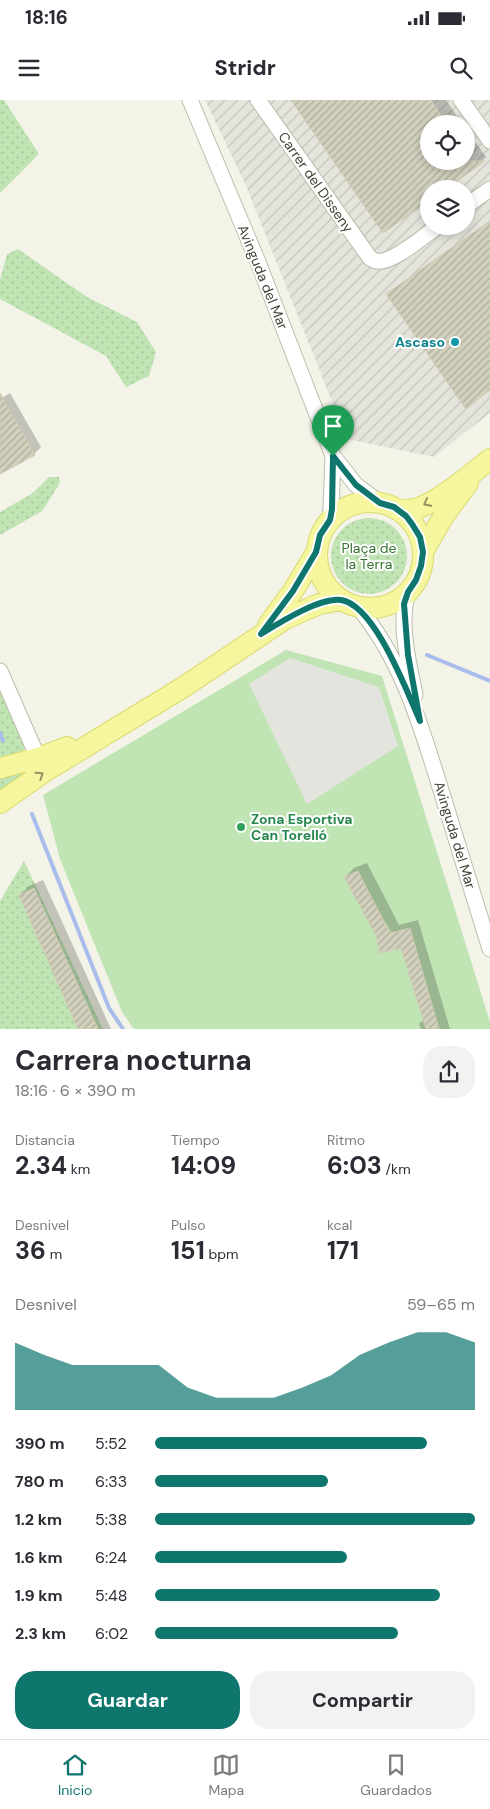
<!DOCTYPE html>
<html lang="es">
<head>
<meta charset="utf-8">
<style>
	body { margin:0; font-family:"DM Sans",sans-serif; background:#f2f2f3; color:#2b2b33; height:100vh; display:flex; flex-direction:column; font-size:19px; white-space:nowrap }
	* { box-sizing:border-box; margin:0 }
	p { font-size:16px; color:#7c7c81 }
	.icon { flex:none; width:28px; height:28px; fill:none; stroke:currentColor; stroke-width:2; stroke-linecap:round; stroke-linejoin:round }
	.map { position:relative; height:929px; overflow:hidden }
	.drawer { display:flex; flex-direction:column; background:#fff; flex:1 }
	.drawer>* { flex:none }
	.buttons { position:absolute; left:420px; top:15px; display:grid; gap:10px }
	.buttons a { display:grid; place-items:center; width:55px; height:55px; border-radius:50%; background:#fff; box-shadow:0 2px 8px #0003; font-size:25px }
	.pin { position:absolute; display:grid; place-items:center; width:42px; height:42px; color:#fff; margin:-51px -21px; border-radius:50% 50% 50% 0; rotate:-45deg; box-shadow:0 0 5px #0007 }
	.pin .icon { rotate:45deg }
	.round { display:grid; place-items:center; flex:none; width:52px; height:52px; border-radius:20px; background:#f2f2f3 }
	.headline { display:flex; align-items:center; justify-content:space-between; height:85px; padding:0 15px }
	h1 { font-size:28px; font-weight:700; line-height:38px }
	.figures { display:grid; grid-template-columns:repeat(3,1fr); gap:8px; height:85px; padding:5px 15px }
	.figures div { display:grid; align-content:center }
	.figures b { font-size:25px; font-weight:700 }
	.figures small { font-size:14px; font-weight:400 }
	.figures p { font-size:14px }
	.chart { height:140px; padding:10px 15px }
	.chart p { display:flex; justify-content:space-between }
	.chart svg { width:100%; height:90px; margin-top:5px; fill:#0f766e; opacity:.7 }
	.primary-button { display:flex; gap:10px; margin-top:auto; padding:10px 15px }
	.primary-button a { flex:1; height:58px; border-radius:20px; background:#0f766e; color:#fff; font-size:20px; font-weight:700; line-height:58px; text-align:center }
	.primary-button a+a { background:#f2f2f3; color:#2b2b33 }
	ul { padding:0 15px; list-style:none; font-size:16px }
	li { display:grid; grid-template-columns:80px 60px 1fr; align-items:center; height:38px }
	li i { height:12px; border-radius:6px; background:#0f766e }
	.status { display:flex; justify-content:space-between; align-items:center; height:35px; padding:0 25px; background:#fff; direction:ltr }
	.status svg { height:14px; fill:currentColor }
	header { display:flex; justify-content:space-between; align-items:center; height:65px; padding:0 15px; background:#fff; font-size:22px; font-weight:700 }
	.tab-bar { display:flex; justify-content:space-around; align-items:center; height:70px; border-top:1px solid #e1e1e2; background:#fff; font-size:14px; color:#7c7c81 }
	.tab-bar a { display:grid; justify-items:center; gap:2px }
	.tab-bar .current { color:#0f766e }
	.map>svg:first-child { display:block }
</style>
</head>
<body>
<div class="status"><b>18:16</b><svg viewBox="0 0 49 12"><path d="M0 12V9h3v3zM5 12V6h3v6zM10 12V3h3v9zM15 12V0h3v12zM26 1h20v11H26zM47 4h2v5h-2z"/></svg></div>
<header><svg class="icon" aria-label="menu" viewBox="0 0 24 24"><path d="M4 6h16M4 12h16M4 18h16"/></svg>Stridr<svg class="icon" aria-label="search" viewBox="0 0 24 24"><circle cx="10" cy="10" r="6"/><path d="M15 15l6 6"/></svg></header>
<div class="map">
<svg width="490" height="929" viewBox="0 0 490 929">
	<defs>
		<pattern id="industrial-furrows" width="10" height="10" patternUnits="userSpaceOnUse" patternTransform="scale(1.25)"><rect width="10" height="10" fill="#e5e4dc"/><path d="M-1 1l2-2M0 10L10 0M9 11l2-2" fill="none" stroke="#c6c5bd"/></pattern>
		<pattern id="grass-dots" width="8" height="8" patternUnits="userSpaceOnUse" patternTransform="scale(1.25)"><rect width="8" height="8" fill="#c0e4b4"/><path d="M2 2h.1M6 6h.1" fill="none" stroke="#a6c59b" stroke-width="1.8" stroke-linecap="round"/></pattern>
		<pattern id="building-hatch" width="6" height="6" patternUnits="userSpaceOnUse" patternTransform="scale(1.25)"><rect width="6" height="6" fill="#d3d1be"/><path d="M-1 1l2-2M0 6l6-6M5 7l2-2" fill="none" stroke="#adab9b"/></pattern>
	</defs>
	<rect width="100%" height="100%" fill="#f3f3e8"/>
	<path fill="url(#industrial-furrows)" fill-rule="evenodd" d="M205 0H490V313L434 357 347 339 246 86ZM429 24H466V61H429ZM429 89H466V126H429Z"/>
	<path fill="url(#grass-dots)" d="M0 0H4L39 54 0 93Z
		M18 149 87 197 137 222 156 252 149 276 126 287 106 256 0 199V180L7 154Z
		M49 377H59L60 383 42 411 0 435V412L33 393Z
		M331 456a38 38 0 1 1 76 0a38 38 0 1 1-76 0Z
		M0 587 26 644 22 654 0 659Z
		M34 668 0 691V676Z
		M24 761 103 929H0V801Z"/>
	<path fill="#c0e4b4" d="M286 550 382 576 490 922V929H134L122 912 60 759 43 695Z"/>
	<path fill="#e4e4df" d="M290 558 379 587 398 646 307 704 249 584Z"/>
	<path fill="#0003" fill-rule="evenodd" d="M292 0H446L462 24H429V61H466V29L486 57 477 66 429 89Z
		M490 121V288L388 194 395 188Z
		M10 293 41 347 34 354 0 373V299Z
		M367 763 399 825 418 820 450 929H421L419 924 424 919 402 847 377 835 345 777 354 768ZM385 821 394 838 385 826Z
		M43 780 111 929H80L20 795 29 786Z"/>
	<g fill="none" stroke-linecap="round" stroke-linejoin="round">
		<path stroke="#a9bceb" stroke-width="4" d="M427 555 490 581
			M0 633 3 641
			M32 714 109 908 123 929"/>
	</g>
	<path fill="url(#building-hatch)" stroke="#cecbb2" d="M291 0H431L447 24H429V61H485L446 89H429V101L383 133Z
		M490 121V290L466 309 386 194Z
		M0 293 35 355 0 374Z
		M358 771 390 833 410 828 439 929H426L401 848 380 853 376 835 344 777Z
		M34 788 98 929H78L19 795Z"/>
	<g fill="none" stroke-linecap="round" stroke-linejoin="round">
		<g stroke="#bdbdab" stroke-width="17">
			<path id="minor" d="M190 0 258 162 333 356 356 385 380 403
				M258 0 370 158C372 159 374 161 377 161 392 164 425 135 438 126
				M461 0 490 41
				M466 106 490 89
				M330 420 331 409 333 356
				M408 492C398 524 409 563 415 595
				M357 506C404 561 423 633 444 700 459 750 475 799 490 849
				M0 571 38 658"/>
		</g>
		<g stroke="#dada6e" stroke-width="22">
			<path id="major" d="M317 455a53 53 0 1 1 106 0a53 53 0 1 1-106 0Z
				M398 410C406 410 414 410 421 407 443 398 472 374 490 359
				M423 452 443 417 468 383
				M268 525 293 491 317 451
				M0 668 38 658 67 647
				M0 703 44 672 182 588 285 519 319 504 342 500"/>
		</g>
		<use href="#minor" stroke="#fff" stroke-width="15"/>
		<use href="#major" stroke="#f5f69d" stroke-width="20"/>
	</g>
	<defs><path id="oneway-chevron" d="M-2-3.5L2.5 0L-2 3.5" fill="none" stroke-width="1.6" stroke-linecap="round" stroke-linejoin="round" transform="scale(1.25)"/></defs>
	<g stroke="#949465">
		<use href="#oneway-chevron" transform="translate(427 403) rotate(152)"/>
		<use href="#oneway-chevron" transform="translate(40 675) rotate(-34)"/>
	</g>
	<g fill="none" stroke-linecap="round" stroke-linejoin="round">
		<g stroke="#fff" stroke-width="10">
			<path id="route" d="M333 356 356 385 380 403 394 407 406 416 412 424 420 437 423 452 421 466 416 480 408 492 404 504 408 555 420 621C407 592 375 505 341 500 320 497 279 523 261 534L293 491 316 452 320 435 330 420 332 409Z"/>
		</g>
		<use href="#route" stroke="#0f766e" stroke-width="6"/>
	</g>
	<circle fill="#0f9aa8" stroke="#fff" stroke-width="2" cx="455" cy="242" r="5"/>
	<circle fill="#2e9e5b" stroke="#fff" stroke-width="2" cx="241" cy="727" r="5"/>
	<g text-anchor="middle" stroke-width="4" stroke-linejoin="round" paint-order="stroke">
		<g font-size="14" fill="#454437" stroke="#fff">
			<text transform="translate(316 82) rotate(55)" y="5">Carrer del Disseny</text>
			<text transform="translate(263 177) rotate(68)" y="5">Avinguda del Mar</text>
			<text transform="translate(455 735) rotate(73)" y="5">Avinguda del Mar</text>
		</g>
		<g font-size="14" font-weight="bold" fill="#0d838f" stroke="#fff" text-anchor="end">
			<text x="445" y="247">Ascaso</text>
		</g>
		<g font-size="14" fill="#34732f" stroke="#fff">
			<text x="369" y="453">Plaça de<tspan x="369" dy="16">la Terra</tspan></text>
		</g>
		<g font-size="14" font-weight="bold" fill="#27864d" stroke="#fff" text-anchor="start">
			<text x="251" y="724">Zona Esportiva<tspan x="251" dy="16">Can Torelló</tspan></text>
		</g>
	</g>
</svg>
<div class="buttons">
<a><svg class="icon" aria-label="locate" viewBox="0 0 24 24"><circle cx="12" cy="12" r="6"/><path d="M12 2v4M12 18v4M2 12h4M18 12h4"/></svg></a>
<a><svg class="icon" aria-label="layers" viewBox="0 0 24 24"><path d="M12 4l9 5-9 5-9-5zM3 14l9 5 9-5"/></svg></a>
</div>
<div class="pin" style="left:333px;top:356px;background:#1e9e55"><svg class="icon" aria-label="arrive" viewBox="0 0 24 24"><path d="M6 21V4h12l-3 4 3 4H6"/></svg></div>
</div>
<section class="drawer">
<div class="headline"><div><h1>Carrera nocturna</h1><p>18:16 · 6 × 390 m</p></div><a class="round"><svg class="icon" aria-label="share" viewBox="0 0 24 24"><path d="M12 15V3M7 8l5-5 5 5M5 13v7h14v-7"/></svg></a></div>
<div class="figures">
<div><p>Distancia</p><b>2.34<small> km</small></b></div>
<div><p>Tiempo</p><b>14:09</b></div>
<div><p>Ritmo</p><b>6:03<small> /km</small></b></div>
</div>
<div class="figures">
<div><p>Desnivel</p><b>36<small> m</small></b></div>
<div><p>Pulso</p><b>151<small> bpm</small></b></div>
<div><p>kcal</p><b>171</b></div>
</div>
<div class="chart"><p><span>Desnivel</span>59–65 m</p>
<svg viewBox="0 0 160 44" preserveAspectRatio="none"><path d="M0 44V11L10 17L20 22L30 22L40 22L50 22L60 33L70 38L80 38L90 38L100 33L110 27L120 17L130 11L140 6L150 6L160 11V44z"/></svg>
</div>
<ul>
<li><b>390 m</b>5:52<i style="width:85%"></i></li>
<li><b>780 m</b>6:33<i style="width:54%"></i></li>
<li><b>1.2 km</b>5:38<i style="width:100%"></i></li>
<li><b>1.6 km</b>6:24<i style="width:60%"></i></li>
<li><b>1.9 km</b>5:48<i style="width:89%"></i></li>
<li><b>2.3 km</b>6:02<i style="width:76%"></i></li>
</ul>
<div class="primary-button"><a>Guardar</a><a>Compartir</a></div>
</section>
<nav class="tab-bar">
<a class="current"><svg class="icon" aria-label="home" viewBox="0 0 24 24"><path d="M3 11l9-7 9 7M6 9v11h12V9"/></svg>Inicio</a>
<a><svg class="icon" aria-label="map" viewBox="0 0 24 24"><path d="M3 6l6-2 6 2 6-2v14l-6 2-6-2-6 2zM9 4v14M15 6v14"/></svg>Mapa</a>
<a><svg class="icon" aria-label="saved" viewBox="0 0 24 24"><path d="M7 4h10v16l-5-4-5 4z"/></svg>Guardados</a>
</nav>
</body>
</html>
